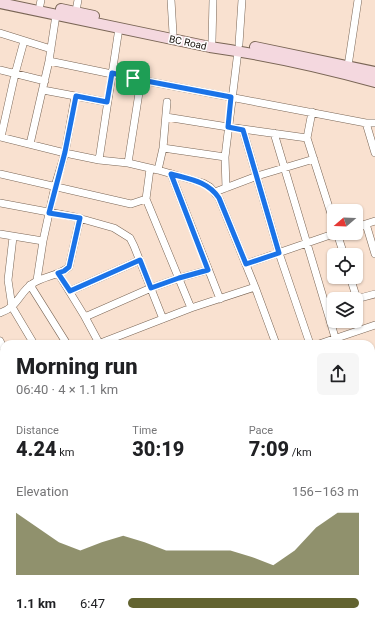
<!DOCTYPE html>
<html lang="en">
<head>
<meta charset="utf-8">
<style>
	body { margin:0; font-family:Roboto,sans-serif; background:#f6f6f6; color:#202124; height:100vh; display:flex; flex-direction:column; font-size:15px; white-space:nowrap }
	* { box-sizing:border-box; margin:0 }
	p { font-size:13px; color:#757577 }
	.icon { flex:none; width:22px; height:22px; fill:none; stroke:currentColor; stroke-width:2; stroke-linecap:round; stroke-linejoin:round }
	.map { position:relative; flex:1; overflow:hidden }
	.side { position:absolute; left:0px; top:340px; width:375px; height:286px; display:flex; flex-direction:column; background:#fff; border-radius:12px 12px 0 0; box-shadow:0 1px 3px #0004 }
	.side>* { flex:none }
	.needle { width:26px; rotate:251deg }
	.fabs { position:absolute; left:327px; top:204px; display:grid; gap:8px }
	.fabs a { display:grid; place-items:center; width:36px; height:36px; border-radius:6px; background:#fff; box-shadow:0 1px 3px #0004; font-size:20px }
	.pin { position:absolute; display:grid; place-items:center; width:34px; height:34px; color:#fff; margin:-17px; border-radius:8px; box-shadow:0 2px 6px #0006 }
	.round { display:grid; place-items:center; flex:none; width:42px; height:42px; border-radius:6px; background:#f6f6f6 }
	.overview { display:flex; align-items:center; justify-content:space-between; height:68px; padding:0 16px }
	h1 { font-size:22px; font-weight:800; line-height:30px }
	.figures { display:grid; grid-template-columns:repeat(3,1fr); gap:6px; height:68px; padding:4px 16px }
	.figures div { display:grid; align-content:center }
	.figures b { font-size:20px; font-weight:800 }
	.figures small { font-size:11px; font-weight:400 }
	.figures p { font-size:11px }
	.chart { height:112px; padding:8px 16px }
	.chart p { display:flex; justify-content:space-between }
	.chart svg { width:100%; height:72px; margin-top:4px; fill:#626330; opacity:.7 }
	ul { padding:0 16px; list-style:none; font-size:13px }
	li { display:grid; grid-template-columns:64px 48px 1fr; align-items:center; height:30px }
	li i { height:10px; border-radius:5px; background:#626330 }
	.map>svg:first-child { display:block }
</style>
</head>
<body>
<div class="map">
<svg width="375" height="626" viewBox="0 0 375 626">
	<rect width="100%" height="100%" fill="#f9e1d0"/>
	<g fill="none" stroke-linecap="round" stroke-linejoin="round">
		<g stroke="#7a6656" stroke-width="8">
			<path id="street" d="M171 0 173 33
				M40 5 41 0
				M75 16 78 0
				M0 33 51 49
				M212 41 213 0
				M239 44 242 0
				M49 61 141 80 366 123H375
				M348 66 358 0
				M0 70 45 81
				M43 90 107 102
				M312 112 307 138 334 223
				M166 117 228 127 307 138
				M366 123 375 153
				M243 130 279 253 310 344
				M274 133 337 344
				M0 137 65 153 99 160 128 163 158 170 203 183 210 187 219 198 255 287 276 344
				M1 137 15 74 24 41
				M30 144 49 61 56 15
				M163 148 225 157
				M99 160 119 28
				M128 163 141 80
				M150 169 146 199 191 308
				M158 170 163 148 167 102
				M0 174 131 204 146 199
				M171 174 220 299
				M226 188 225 157 238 51
				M215 192 257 176 314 159
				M0 203 75 217 114 228 130 238 134 246 163 319
				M366 224 375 254
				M356 227 375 221
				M337 233 344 255
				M0 234 43 241
				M13 237 8 280 12 307 34 344
				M246 264 336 233
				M58 273 85 317 99 343
				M350 277 357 299
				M37 280 43 241 55 186 65 153 75 97
				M30 285 67 344
				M70 291 140 260
				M356 299 375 294
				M0 313C18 307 19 293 32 284 43 276 59 276 69 267L80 218
				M85 317 151 288 179 278 208 270
				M0 341 4 349
				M98 344 191 308 255 287
				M319 344 375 325
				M371 363 375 362
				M0 384 4 383
				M371 401 375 399
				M0 414 4 423
				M371 427 375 437
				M0 429 4 438
				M0 485 4 483
				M371 499 375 510
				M0 522 4 532
				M0 545 4 544
				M0 576 4 574
				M371 579 375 577
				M371 605 375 618
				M0 607 4 605
				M77 622 79 626
				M83 622 85 626
				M31 626 41 622
				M213 626 223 622
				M312 626 323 622"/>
		</g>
		<g stroke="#7a6656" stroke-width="12">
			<path id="secondary" d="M0 3 210 47C266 55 321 67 375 82
				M61 9 94 16
				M255 47 375 72"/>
		</g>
		<use href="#street" stroke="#fff" stroke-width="7"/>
		<use href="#secondary" stroke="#f4d8df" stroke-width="10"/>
	</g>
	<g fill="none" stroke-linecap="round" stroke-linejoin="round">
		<g stroke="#fff" stroke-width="8">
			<path id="route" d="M112 73 141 80 231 97 228 127 243 130 279 253 246 264 219 198C208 181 189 179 171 174L208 270 179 278 151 288 140 260 70 291 58 273 64 271 69 267 80 218 49 213 65 152 76 96 107 102Z"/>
		</g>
		<use href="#route" stroke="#1a73e8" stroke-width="5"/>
	</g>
	<g text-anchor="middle" stroke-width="3" stroke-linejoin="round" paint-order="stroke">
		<g font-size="10" fill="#160f09" stroke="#fff">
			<text transform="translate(188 42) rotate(12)" y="4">BC Road</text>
		</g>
	</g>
</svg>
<div class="fabs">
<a><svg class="needle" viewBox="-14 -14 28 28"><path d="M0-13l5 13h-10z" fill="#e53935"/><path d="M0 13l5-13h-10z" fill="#757577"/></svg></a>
<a><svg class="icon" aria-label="locate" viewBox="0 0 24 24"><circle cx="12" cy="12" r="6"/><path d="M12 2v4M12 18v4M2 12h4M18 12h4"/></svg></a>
<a><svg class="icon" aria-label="layers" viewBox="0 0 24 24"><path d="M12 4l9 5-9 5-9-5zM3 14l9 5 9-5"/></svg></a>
</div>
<div class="pin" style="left:133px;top:78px;background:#1e9e55"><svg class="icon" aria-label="arrive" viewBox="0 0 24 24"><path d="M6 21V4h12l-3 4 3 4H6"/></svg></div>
<section class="side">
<div class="overview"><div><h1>Morning run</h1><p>06:40 · 4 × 1.1 km</p></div><a class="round"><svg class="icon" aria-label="share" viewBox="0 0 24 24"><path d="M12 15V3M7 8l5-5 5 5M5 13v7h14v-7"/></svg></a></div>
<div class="figures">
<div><p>Distance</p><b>4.24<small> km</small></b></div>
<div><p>Time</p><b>30:19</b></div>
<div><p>Pace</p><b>7:09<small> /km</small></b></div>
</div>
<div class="chart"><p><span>Elevation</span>156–163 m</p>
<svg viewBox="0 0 160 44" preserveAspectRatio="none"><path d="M0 44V6L10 15L20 24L30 29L40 24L50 20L60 24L70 29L80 29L90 29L100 29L110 33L120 38L130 29L140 15L150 6L160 6V44z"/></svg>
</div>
<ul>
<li><b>1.1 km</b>6:47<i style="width:100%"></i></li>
</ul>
</section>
</div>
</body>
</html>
